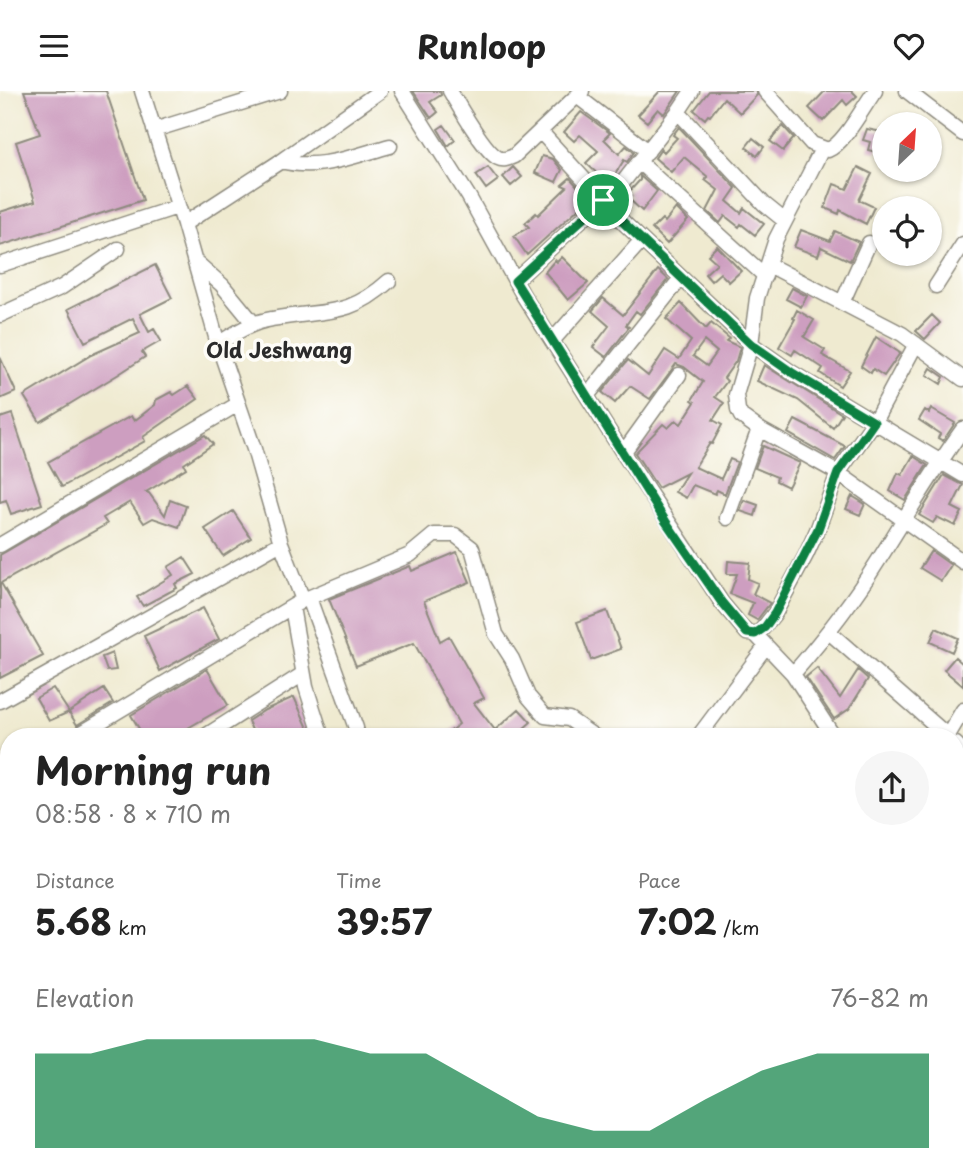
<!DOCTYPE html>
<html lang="en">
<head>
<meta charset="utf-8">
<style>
	body { margin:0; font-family:"Playpen Sans",sans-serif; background:#f6f6f6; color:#222; height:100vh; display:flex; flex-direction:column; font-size:26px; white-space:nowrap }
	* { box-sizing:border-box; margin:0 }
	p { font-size:23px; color:#767676 }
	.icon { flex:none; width:38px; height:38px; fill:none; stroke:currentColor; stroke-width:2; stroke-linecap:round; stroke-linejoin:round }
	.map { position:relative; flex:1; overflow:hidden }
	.sheet { position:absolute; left:0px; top:637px; width:964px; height:448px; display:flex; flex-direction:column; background:#fff; border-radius:28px 28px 0 0; box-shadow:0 2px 5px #0004 }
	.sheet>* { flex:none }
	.needle { width:46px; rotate:25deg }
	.controls { position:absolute; left:872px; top:21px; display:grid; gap:14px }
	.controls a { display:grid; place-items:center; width:70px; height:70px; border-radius:50%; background:#fff; box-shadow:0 2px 5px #0004; font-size:35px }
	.pin { position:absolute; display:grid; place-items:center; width:60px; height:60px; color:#fff; margin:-30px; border:4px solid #fff; border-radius:50%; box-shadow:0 2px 7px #0007 }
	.round { display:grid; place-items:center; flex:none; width:74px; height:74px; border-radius:37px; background:#f6f6f6 }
	.summary { display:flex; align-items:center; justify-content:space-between; height:119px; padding:0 35px }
	h1 { font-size:38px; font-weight:700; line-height:52px }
	.figures { display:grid; grid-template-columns:repeat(3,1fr); gap:10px; height:119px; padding:7px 35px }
	.figures div { display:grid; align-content:center }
	.figures b { font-size:35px; font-weight:700 }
	.figures small { font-size:19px; font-weight:400 }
	.figures p { font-size:19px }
	.chart { height:196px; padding:14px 35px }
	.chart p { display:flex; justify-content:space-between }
	.chart svg { width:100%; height:126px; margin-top:7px; fill:#0b8043; opacity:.7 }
	header { display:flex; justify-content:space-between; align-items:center; height:91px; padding:0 35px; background:#fff; font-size:32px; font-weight:700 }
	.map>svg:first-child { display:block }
</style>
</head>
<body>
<header><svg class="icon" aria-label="menu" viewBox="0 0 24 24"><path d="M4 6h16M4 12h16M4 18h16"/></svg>Runloop<svg class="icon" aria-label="heart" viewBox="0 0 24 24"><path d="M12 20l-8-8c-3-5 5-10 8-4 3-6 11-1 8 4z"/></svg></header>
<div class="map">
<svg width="963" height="1085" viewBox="0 0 963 1085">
	<rect width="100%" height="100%" fill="#fdfcf7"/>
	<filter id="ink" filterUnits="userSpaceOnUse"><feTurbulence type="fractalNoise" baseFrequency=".0143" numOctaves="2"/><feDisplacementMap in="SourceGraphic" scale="14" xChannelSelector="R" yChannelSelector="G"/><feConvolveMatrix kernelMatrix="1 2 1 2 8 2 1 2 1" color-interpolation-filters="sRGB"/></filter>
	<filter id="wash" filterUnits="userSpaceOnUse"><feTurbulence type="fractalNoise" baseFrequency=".00686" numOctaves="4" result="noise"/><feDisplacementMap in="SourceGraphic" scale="28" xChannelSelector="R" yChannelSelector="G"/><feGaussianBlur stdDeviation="1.57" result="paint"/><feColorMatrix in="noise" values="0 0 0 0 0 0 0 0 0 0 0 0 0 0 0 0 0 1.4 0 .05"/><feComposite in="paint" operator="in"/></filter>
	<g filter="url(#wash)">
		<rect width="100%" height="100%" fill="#efead0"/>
		<path fill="#b0d47d" stroke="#6e8054" stroke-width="2" d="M963 798V1085H710L707 1076H956V799Z"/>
		<path fill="#67b9e2" stroke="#497286" stroke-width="2" d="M275 1076H707L710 1085H273Z"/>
		<g id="blocks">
			<path fill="#cd9ec0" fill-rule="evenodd" d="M24 0H106L143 109 0 155V121L35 110 16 51 40 43Z
				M413 0H440L441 4 430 11 438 21 431 27Z
				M660 0H680L664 23 658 18 647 31 638 24Z
				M709 0H756L757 4 740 22 724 7 710 25 708 24 705 28 694 19Z
				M825 0H852L857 5 847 14 843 9 823 30 809 17Z
				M581 21 610 42 604 48 619 63 626 55 634 61 627 71 624 69 606 98 600 92 603 88 586 72 598 60 580 44 574 50 564 41Z
				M444 34 455 49 448 55 438 38Z
				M783 35 794 47 783 60 770 50Z
				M679 36 736 97 727 110 741 122 744 117 764 133 755 144 741 133 739 136 725 125 720 132 707 120 718 99 705 89 708 86 684 66 671 81 655 67 661 58 664 61 677 47 673 44Z
				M867 38 882 41 876 61 868 59 870 51 863 49Z
				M753 47 764 56 757 65 746 56Z
				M542 65 553 68 562 79 556 91 535 82Z
				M488 76 498 89 486 98 476 84Z
				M513 76 522 86 511 95 503 86Z
				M858 76 872 83 859 109 874 116 866 133 840 119 839 123 825 117 834 93 847 98Z
				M640 85 657 100 642 120 629 108 632 105 628 102 640 89Z
				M570 87 589 108 527 164 514 145 529 136 525 132 536 122 538 124 567 96 562 94Z
				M676 117 688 129 667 153 652 138 662 128 665 131Z
				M801 139 830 150 835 140 859 151 850 170 821 156 818 165 794 156Z
				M717 155 741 180 729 191 720 182 711 190 705 183 717 172 708 164Z
				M562 166 588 192 568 209 545 181 555 169 557 171Z
				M155 174 172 207 140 223 149 241 154 238 161 250 142 261 145 266 119 283 40 331 24 305 91 264 140 242 133 227 85 251 68 218Z
				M658 179 668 188 640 223 636 220 626 234 629 236 606 266 593 256 609 235 592 220 603 207 623 224Z
				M792 197 807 205 801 216 786 208Z
				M681 212 706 238 711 232 729 247 726 250 740 256 736 270 724 287 727 290 715 306 724 312 713 329 722 334 712 353 710 352 695 376 721 388 730 368 737 371 725 403 717 399 715 403 693 394 686 407 675 401 687 382 658 397 635 362 663 333 668 337 676 329 681 333 695 311 692 309 703 291 684 276 676 273 650 308 630 295 615 312 602 301 628 269 648 285 665 259 679 268 691 250 666 228ZM704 250 717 261 707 275 693 265Z
				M797 219 814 229 804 246 825 259 822 264 850 280 840 295 820 282 823 277 795 259 792 264 779 256 795 228 793 227Z
				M932 224 940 232 925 248 916 240Z
				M876 246 900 262 884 285 873 278 871 282 861 275Z
				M0 266 16 301 0 308Z
				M764 274 842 323 833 337 798 309 757 290Z
				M931 277 944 286 941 293 927 284Z
				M188 295 198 308 143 346 145 350 62 396 48 371 131 325 134 330 155 314 156 309 171 301 174 304Z
				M931 318 955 332 943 350 938 347 940 343 919 329 925 319 929 322Z
				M12 323 42 413 11 423 6 409 0 411V327Z
				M795 329 845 355 835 369 788 342Z
				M205 344 213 353 184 373 186 377 146 401 149 402 165 424 170 409 186 415 179 436 153 427 144 432 130 411 103 427 107 433 1 492 43 565 0 587V464Z
				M763 355 800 372 788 396 776 390 777 386 755 377Z
				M913 365 927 374 905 409 890 400 898 382 902 384Z
				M944 384 963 394 952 416 962 421 955 435 937 426 933 432 919 424Z
				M852 405 865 413 860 424 846 418Z
				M744 409 758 414 755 425 740 420Z
				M233 420 251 447 223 465 205 438Z
				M931 460 951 474 941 490 920 477Z
				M457 461 470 491 424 510 440 550 449 545 484 607 474 612 495 639 519 618 531 631 514 646H443L459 633 414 552 356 575 329 508 410 475 412 480Z
				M184 466 195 483 175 493 177 497 143 515 137 506 173 484 168 476Z
				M728 470 750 472 748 488 758 492 753 503 770 512 757 529 748 524 753 512 730 503 737 483H727Z
				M203 517 219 548 160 580 144 545Z
				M607 520 621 558 591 569 577 531Z
				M936 537 958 547 952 561 930 551Z
				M112 562 116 579 107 580 102 566Z
				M955 566 963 573V595L944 579Z
				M817 577 840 607 858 579 868 588 849 618 834 628 806 586Z
				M207 578 228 614 172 646H144L131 624Z
				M53 597 69 621 49 630 36 607Z
				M104 598 113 612 77 634 69 621Z
				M294 606 312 646H255L248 630 265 619Z
				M9 696V743L0 748V700Z
				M9 912V930L0 936V917Z
				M9 962V991L0 996V966Z"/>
		</g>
	</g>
	<g filter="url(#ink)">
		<use href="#blocks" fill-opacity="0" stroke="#8d8a7e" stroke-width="2"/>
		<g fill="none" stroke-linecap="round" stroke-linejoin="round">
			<g stroke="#8d8a7e" stroke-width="17">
				<path id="minor" d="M142 0 184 133 218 253 254 358 281 452 303 509
					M402 0 469 106 523 204 623 362 722 512 747 542H759L775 522 806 464 818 437 838 382 874 331 916 253
					M450 0C459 15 484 60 498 67 504 70 509 67 514 65L582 0
					M765 0 812 53 828 59C844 53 863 16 875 0
					M907 0 963 43
					M577 5 648 60
					M678 21 764 113 785 130
					M154 39 280 0
					M540 40 625 133 751 253 791 281 963 384
					M822 58 776 148 757 207 751 253 736 304 738 319 741 325 759 338 838 382 963 471
					M281 70C319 80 353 65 390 55
					M639 71 765 185
					M606 113 678 21 692 0
					M184 133 281 70 380 0
					M196 171 222 194 254 233
					M0 174 177 116
					M769 174 902 243 963 288
					M515 190 603 109
					M936 195 963 153
					M842 212 869 152
					M0 224 62 196 118 158
					M552 250 642 149
					M218 253C235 242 252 231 272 228 324 218 347 228 389 190
					M587 305 681 187
					M623 362 679 284
					M727 427 759 338
					M0 454 238 313
					M309 507 356 637
					M292 516 306 596 322 646
					M829 541 949 646
					M755 543 793 583 834 646
					M793 583C824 547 853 510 878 470 906 426 932 381 963 338
					M0 610 281 452
					M75 646 303 509 410 464 434 444H455L472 457 496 543 512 568 528 605 545 625 569 628 595 646
					M204 646 303 583
					M698 646 766 555
					M947 646 963 619
					M956 653 963 661
					M0 690 9 685
					M0 766 9 761
					M0 871 9 893
					M89 1076 93 1085
					M266 1085 272 1076"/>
			</g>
			<use href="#minor" stroke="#fff" stroke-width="14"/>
		</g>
	</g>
	<g fill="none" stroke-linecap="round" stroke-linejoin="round" filter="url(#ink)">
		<g stroke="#fff" stroke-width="14">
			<path id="route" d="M603 109 625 133 751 253 791 281 874 331 838 382 818 438 775 522 765 536 755 543 747 542 722 512 666 431 515 190Z"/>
		</g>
		<use href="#route" stroke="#0b8043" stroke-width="9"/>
	</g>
	<g text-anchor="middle" stroke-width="7" stroke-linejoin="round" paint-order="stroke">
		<g font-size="21" font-weight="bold" fill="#2b2b2b" stroke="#fdfcf7">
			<text x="279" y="267">Old Jeshwang</text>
		</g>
	</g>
</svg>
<div class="controls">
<a><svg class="needle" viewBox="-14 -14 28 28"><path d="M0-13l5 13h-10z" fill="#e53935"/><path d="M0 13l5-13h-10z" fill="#767676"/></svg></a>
<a><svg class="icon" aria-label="locate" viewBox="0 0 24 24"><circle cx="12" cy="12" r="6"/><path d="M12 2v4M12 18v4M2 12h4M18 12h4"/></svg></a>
</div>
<div class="pin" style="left:603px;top:109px;background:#1e9e55"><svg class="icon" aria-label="arrive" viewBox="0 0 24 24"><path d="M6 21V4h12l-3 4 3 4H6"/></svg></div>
<section class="sheet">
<div class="summary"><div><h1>Morning run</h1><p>08:58 · 8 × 710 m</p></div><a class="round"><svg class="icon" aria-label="share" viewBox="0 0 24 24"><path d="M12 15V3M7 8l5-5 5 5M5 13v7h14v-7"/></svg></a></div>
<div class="figures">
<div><p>Distance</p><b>5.68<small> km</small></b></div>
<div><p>Time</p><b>39:57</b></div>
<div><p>Pace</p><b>7:02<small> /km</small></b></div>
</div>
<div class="chart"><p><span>Elevation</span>76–82 m</p>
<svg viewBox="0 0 160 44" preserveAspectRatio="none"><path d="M0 44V11L10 11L20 6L30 6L40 6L50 6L60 11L70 11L80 22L90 33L100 38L110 38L120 27L130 17L140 11L150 11L160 11V44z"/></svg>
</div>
</section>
</div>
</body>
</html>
